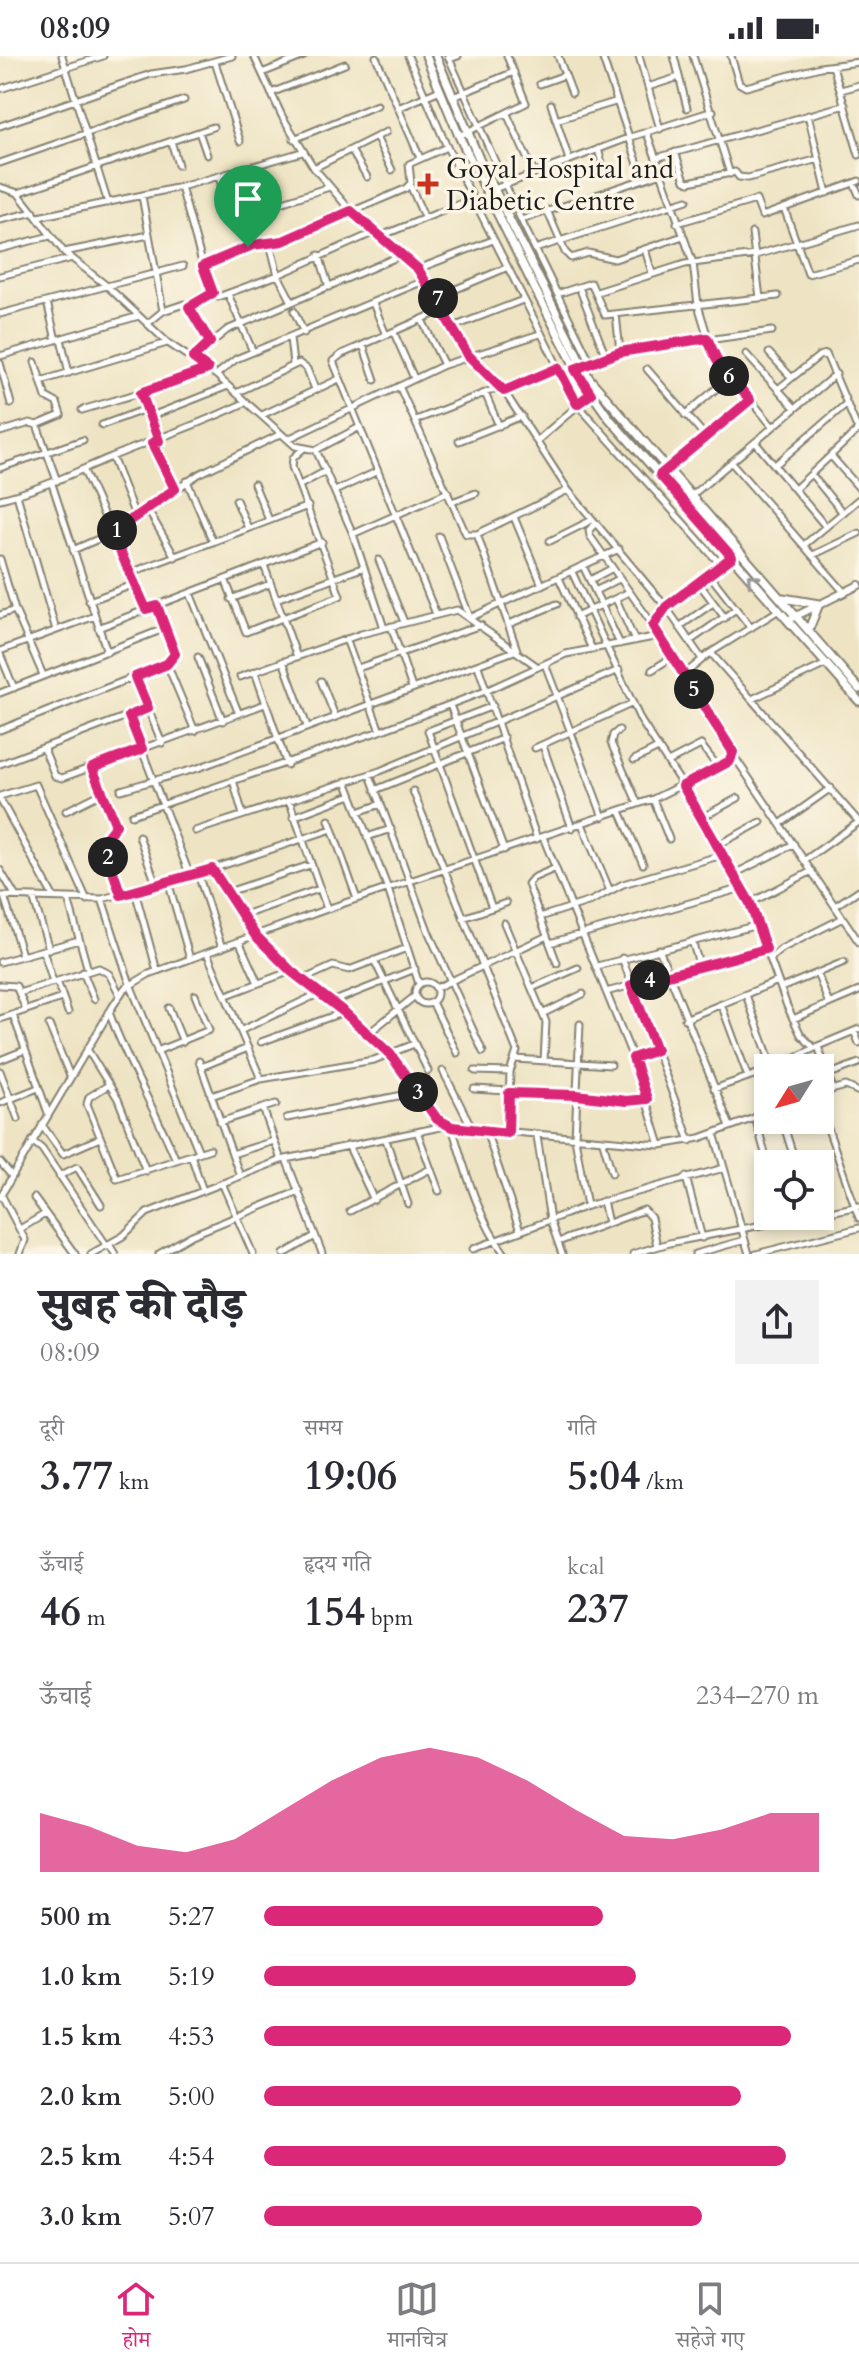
<!DOCTYPE html>
<html lang="hi">
<head>
<meta charset="utf-8">
<style>
	body { margin:0; font-family:Cardo,"Noto Serif Devanagari",serif; background:#f2f2f3; color:#2b2b33; height:100vh; display:flex; flex-direction:column; font-size:30px; white-space:nowrap }
	* { box-sizing:border-box; margin:0 }
	p { font-size:26px; color:#7c7c81 }
	.icon { flex:none; width:44px; height:44px; fill:none; stroke:currentColor; stroke-width:2; stroke-linecap:round; stroke-linejoin:round }
	.map { position:relative; height:1198px; overflow:hidden }
	.panel { display:flex; flex-direction:column; background:#fff; flex:1 }
	.panel>* { flex:none }
	.needle { width:52px; rotate:233deg }
	.controls { position:absolute; left:754px; top:998px; display:grid; gap:16px }
	.controls a { display:grid; place-items:center; width:80px; height:80px; border-radius:0px; background:#fff; box-shadow:0 4px 12px #0003; font-size:40px }
	.pin { position:absolute; display:grid; place-items:center; width:68px; height:68px; color:#fff; margin:-82px -34px; border-radius:50% 50% 50% 0; rotate:-45deg; box-shadow:0 0 8px #0007 }
	.pin .icon { rotate:45deg }
	.km { position:absolute; width:40px; height:40px; margin:-20px; border-radius:50%; background:#222; color:#fff; font-size:22px; line-height:40px; text-align:center }
	.round { display:grid; place-items:center; flex:none; width:84px; height:84px; border-radius:0px; background:#f2f2f3 }
	.head { display:flex; align-items:center; justify-content:space-between; height:136px; padding:0 40px }
	h1 { font-size:44px; font-weight:800; line-height:60px }
	.metrics { display:grid; grid-template-columns:repeat(3,1fr); gap:12px; height:136px; padding:8px 40px }
	.metrics div { display:grid; align-content:center }
	.metrics b { font-size:40px; font-weight:800 }
	.metrics small { font-size:22px; font-weight:400 }
	.metrics p { font-size:22px }
	.chart { height:224px; padding:16px 40px }
	.chart p { display:flex; justify-content:space-between }
	.chart svg { width:100%; height:144px; margin-top:8px; fill:#db2777; opacity:.7 }
	ul { padding:0 40px; list-style:none; font-size:26px }
	li { display:grid; grid-template-columns:128px 96px 1fr; align-items:center; height:60px }
	li i { height:20px; border-radius:10px; background:#db2777 }
	.status { display:flex; justify-content:space-between; align-items:center; height:56px; padding:0 40px; background:#fff; direction:ltr }
	.status svg { height:22px; fill:currentColor }
	.menu { display:flex; justify-content:space-around; align-items:center; height:112px; border-top:2px solid #e1e1e2; background:#fff; font-size:22px; color:#7c7c81 }
	.menu a { display:grid; justify-items:center; gap:4px }
	.menu .selected { color:#db2777 }
	.map>svg:first-child { display:block }
</style>
</head>
<body>
<div class="status"><b>08:09</b><svg viewBox="0 0 49 12"><path d="M0 12V9h3v3zM5 12V6h3v6zM10 12V3h3v9zM15 12V0h3v12zM26 1h20v11H26zM47 4h2v5h-2z"/></svg></div>
<div class="map">
<svg width="859" height="1198" viewBox="0 0 859 1198">
	<rect width="100%" height="100%" fill="#fcf5e5"/>
	<filter id="ink" filterUnits="userSpaceOnUse"><feTurbulence type="fractalNoise" baseFrequency=".0125" numOctaves="2"/><feDisplacementMap in="SourceGraphic" scale="16" xChannelSelector="R" yChannelSelector="G"/><feConvolveMatrix kernelMatrix="1 2 1 2 8 2 1 2 1" color-interpolation-filters="sRGB"/></filter>
	<filter id="wash" filterUnits="userSpaceOnUse"><feTurbulence type="fractalNoise" baseFrequency=".006" numOctaves="4" result="noise"/><feDisplacementMap in="SourceGraphic" scale="32" xChannelSelector="R" yChannelSelector="G"/><feGaussianBlur stdDeviation="1.8" result="paint"/><feColorMatrix in="noise" values="0 0 0 0 0 0 0 0 0 0 0 0 0 0 0 0 0 1.4 0 .05"/><feComposite in="paint" operator="in"/></filter>
	<g filter="url(#wash)">
		<rect width="100%" height="100%" fill="#eee4c4"/>
	</g>
	<g filter="url(#ink)">
		<g fill="none" stroke-linecap="round" stroke-linejoin="round">
			<g stroke="#858070" stroke-width="9">
				<path id="minor" d="M62 0 108 147
					M254 0 282 60 314 112 351 155 418 213 468 299 504 335 568 434 666 551 702 603
					M408 0 447 91 577 348 721 509
					M448 0 521 164 591 307
					M558 0 572 37
					M602 0 638 108
					M639 0 660 73
					M674 0 687 52
					M693 0 730 118
					M731 0 739 27 746 31 820 11 859 6
					M376 1 420 102
					M449 3 458 0
					M215 6 240 85
					M833 10 859 99
					M262 17 304 0
					M540 28 565 19
					M648 31 679 21
					M0 33 103 0
					M841 34 859 29
					M271 37 345 8
					M453 41 514 16
					M551 48 569 104
					M398 52 440 34
					M507 58 534 117
					M808 59 827 137
					M556 64 615 46
					M0 70 151 18 186 13 232 0
					M199 76 207 99
					M647 77 693 207 698 249 713 298 773 371
					M459 80 526 47 507 0
					M376 81 392 114
					M294 83 377 49
					M171 85 178 109
					M598 93 605 118
					M351 94 367 121
					M675 96 685 124 689 126 735 116 739 121 748 122 819 103
					M656 102 845 49
					M0 107 184 44
					M314 112 386 76
					M219 121 234 172
					M854 127 859 139
					M410 129 424 161
					M0 131 18 137 64 196 107 230 168 287 216 319 295 390 316 394 353 478 384 572
					M181 131 203 210 218 241 278 219 373 177
					M494 133 628 82 713 55
					M18 137 213 71
					M142 140 163 255
					M784 152 808 218 859 204
					M259 154 329 131
					M547 154 565 196 571 202 588 197 615 203 683 180
					M38 161 181 131 302 96
					M0 164 34 156
					M521 164 662 117
					M677 167 756 144 762 160 859 125
					M752 177 760 242
					M381 180 472 143
					M270 188 278 219 292 246
					M0 193 50 180
					M535 193 687 144
					M645 193 652 217
					M64 196 149 179
					M319 199 329 231
					M203 210 248 191 283 185 405 133 411 127 409 108 447 91
					M418 213 493 184
					M0 220 69 203
					M579 231 606 301
					M597 236 685 208 756 199 859 169
					M228 238 253 296
					M557 238 591 227 605 259 778 240
					M437 241 506 212
					M47 246 56 284
					M373 247 386 279
					M189 251 210 286
					M294 255 304 277
					M0 258 183 210
					M616 258 620 296
					M422 264 444 309
					M147 268 163 255 184 248 189 251 213 237
					M453 271 523 244
					M394 277 414 322
					M290 282 293 308
					M61 283 69 317
					M363 289 375 324
					M769 297 792 322
					M746 298 795 352
					M0 300 139 260
					M193 302 227 274 404 198
					M35 306 46 341 57 347 61 359 37 369
					M0 307 11 348
					M580 312 620 296 772 275
					M647 313 706 381
					M216 319 236 303 426 224
					M41 325 167 287
					M399 330 466 478H477L568 434
					M778 333 819 300 826 298 858 374
					M504 335 558 312
					M141 337 159 385
					M236 337 299 307 307 313 315 333
					M485 337 499 370
					M82 354 176 326 208 313
					M262 359 339 323
					M685 359 730 321
					M149 361 228 330
					M416 364 500 331
					M102 369 146 353
					M0 376 30 367 37 369 57 425
					M288 383 444 309 540 278
					M538 384 591 338
					M459 385 522 360
					M755 386 826 471
					M152 388 175 433
					M316 394 360 371
					M112 401 136 462
					M832 401 859 432
					M731 406 844 536
					M775 409 846 348
					M0 412 83 384
					M84 415 146 553
					M660 419 750 344
					M812 419 843 457
					M187 425 213 486
					M52 428 107 596
					M254 428 269 464
					M300 429 326 415
					M796 432 859 373
					M335 435 378 415
					M17 439 56 574
					M691 440 836 318
					M0 443C39 434 73 417 109 402 156 382 200 369 246 346
					M236 444 248 472
					M452 446 476 437
					M148 454 175 501
					M514 461 542 529
					M596 467 589 474 590 480 653 569
					M353 478 448 436
					M439 480 469 559
					M550 485 592 464
					M804 489 859 443
					M73 494 112 477 199 418 281 378
					M813 499 859 477
					M0 503 15 554 43 619
					M379 504 404 566
					M264 509 297 601
					M583 510 620 588
					M572 516 641 665 683 730 750 847 787 950 801 979 814 992
					M130 517 308 450
					M709 518 751 572
					M559 522 591 591
					M225 523 246 576 340 540 292 411 293 402 304 392
					M590 524 611 513
					M698 526 725 562
					M595 535 619 523
					M190 537 239 658
					M231 543 270 528
					M276 543 362 512
					M616 543 635 585
					M89 545 135 528
					M157 550 174 594V603L167 608
					M436 558 333 305 342 298 443 254
					M0 559 15 554
					M472 561 619 493
					M576 561 629 536
					M509 568 557 548
					M391 570 412 632
					M679 571 713 547
					M98 572 322 486
					M346 583 380 675
					M690 585 736 553
					M0 595 95 560
					M711 597 859 766 805 804
					M0 598 14 632
					M198 601 223 665
					M283 605 307 670
					M545 608 603 761
					M478 610 537 783
					M358 612 481 569
					M652 614 674 600
					M255 616 287 709
					M686 617 656 575 654 564 732 501
					M135 621 162 687
					M240 621 361 578 457 554 538 611
					M321 625 335 660
					M0 637 166 572
					M752 643 826 608
					M450 649 504 794
					M129 660 190 820
					M0 674 167 608 195 675
					M619 674 613 679 611 687 638 748
					M543 690 572 772
					M535 692 633 647
					M44 693 55 720 62 722 265 648
					M734 700 859 886
					M634 704 658 692
					M668 706 701 689 718 711
					M0 708 148 652
					M92 712 116 769 104 786 121 839
					M370 719 429 877 483 996
					M233 724 243 759
					M346 725 388 833 419 928
					M121 734 198 712 517 594 477 478
					M375 734 504 682
					M413 735 517 995 510 1016 508 1077
					M0 740 36 729 87 844
					M0 743 53 840
					M653 743 669 783
					M289 744 327 853
					M66 755 102 737
					M620 755 643 808
					M358 756 381 748
					M132 759 380 675 488 634 566 598 659 580
					M293 761 351 739
					M701 762 738 742
					M329 764 357 843
					M582 768 610 835
					M780 768 831 732
					M195 775 380 715 619 614
					M139 780 156 828
					M367 781 391 773
					M543 781 633 1002 660 1089
					M716 790 761 766
					M556 812 533 822 528 828 557 907
					M212 813 255 879 291 915 369 977 446 1070 660 1089 700 1082 768 1057
					M0 814 15 839
					M198 818 222 892
					M734 818 794 788
					M168 825 190 903
					M135 835 157 915
					M225 837 310 809
					M0 840 102 843 212 813 332 773
					M4 840 22 899
					M33 841 49 893
					M68 843 88 914
					M102 843 130 928 199 1096
					M750 847 812 815
					M835 850 859 834
					M492 852 428 675 493 650
					M241 860 319 833
					M540 861 591 845 623 828 722 799
					M463 862 506 847
					M504 867 546 966 544 1005
					M239 885 258 927
					M692 885 700 911
					M550 887 742 832
					M659 893 730 1070
					M43 894 53 926
					M207 897 261 1023
					M622 902 690 1085
					M770 903 781 893 843 862
					M374 904 428 1015
					M0 906 79 884
					M597 910 758 869
					M83 916 94 943
					M817 917 829 948
					M302 924 333 910 349 914 407 892
					M57 925 68 956
					M415 937a11 11 0 1 1 22 0a11 11 0 1 1-22 0Z
					M0 929 16 930 26 954
					M436 932 547 880
					M532 932 578 912
					M781 932 844 906
					M606 936 766 893
					M19 937 99 912 109 918 120 939
					M227 939 291 915
					M746 939 773 1012
					M332 946 415 913
					M432 946 457 997
					M721 948 748 1021
					M169 952 183 986
					M109 956C128 1009 155 1053 176 1104
					M544 957 583 938
					M13 959 48 1057
					M0 963 62 942
					M685 963 778 925
					M793 963 859 935
					M580 968 575 1082 587 1150
					M49 969 70 1020
					M242 974 320 937
					M854 975 859 987
					M369 977 415 940
					M261 986 344 956
					M87 993 118 1043 146 1115
					M157 995 209 974 195 939
					M633 1002 656 994
					M515 1003 611 1009
					M0 1004 25 994
					M199 1005 240 1120
					M201 1011 248 992
					M773 1012 815 992
					M0 1015 18 1063
					M443 1015 472 1072
					M475 1015 510 1016
					M827 1019 859 1007
					M107 1030 89 1041 87 1048 117 1123 210 1093
					M474 1033 577 1039 626 1045 647 1043
					M714 1033 768 1014
					M833 1033 818 990 859 973
					M820 1037 846 1030 859 1036
					M211 1040 261 1023 374 1004 414 988
					M0 1047 38 1032
					M820 1050 859 1162
					M263 1052 281 1104
					M755 1061 768 1108
					M287 1062 418 1036
					M782 1064 796 1108
					M220 1066 276 1048
					M42 1069 63 1098 100 1082
					M452 1071C465 1113 478 1163 505 1198
					M486 1075 520 1175
					M714 1077 749 1198
					M418 1078 439 1135
					M537 1080 550 1164 562 1198
					M386 1084 408 1148
					M32 1085 42 1093 107 1190
					M603 1086 612 1117
					M348 1089 374 1144
					M232 1098 274 1085
					M191 1099 203 1135
					M286 1103 322 1197
					M0 1106 12 1120
					M59 1120 77 1111 101 1149
					M686 1121 702 1182
					M222 1127 253 1198
					M2 1140 25 1184 20 1198
					M0 1141 113 950 124 933 149 918 327 853 653 743 730 705 733 696 686 617 710 597 779 554
					M34 1142 75 1198
					M603 1145 608 1167
					M350 1155 430 1113
					M820 1158 859 1150
					M20 1173 45 1158
					M558 1186 644 1154 651 1162 657 1190
					M109 1188 115 1198
					M473 1193 587 1150 724 1112
					M91 1198 123 1180 147 1157 281 1104 445 1070
					M159 1198 192 1179 299 1135
					M284 1198 315 1180
					M633 1198 669 1187 808 1160
					M695 1198 745 1184
					M756 1198 859 1172"/>
			</g>
			<g stroke="#858070" stroke-width="10">
				<path id="tertiary" d="M788 564 859 529"/>
			</g>
			<g stroke="#858070" stroke-width="11">
				<path id="secondary" d="M426 0 459 80 536 235 582 324 609 362 859 645
					M436 0 480 105 589 322 859 633
					M783 542 819 548 809 573"/>
			</g>
			<use href="#minor" stroke="#fff" stroke-width="5"/>
			<use href="#tertiary" stroke="#fff" stroke-width="6"/>
			<use href="#secondary" stroke="#fff" stroke-width="7"/>
		</g>
		<defs><path id="oneway-chevron" d="M-2-3.5L2.5 0L-2 3.5" fill="none" stroke-width="1.6" stroke-linecap="round" stroke-linejoin="round" transform="scale(2)"/></defs>
		<use stroke="#999" href="#oneway-chevron" transform="translate(752 523) rotate(-131)"/>
	</g>
	<g fill="none" stroke-linecap="round" stroke-linejoin="round" filter="url(#ink)">
		<g stroke="#fff" stroke-width="16">
			<path id="route" d="M351 155 418 213 468 299 504 335 558 312 577 348 591 338 575 313 620 296 707 282 718 306 750 344 660 419 732 501 666 551 653 570 733 696 730 705 683 730 750 847 766 893 631 929 656 994 633 1002 647 1043 626 1045 577 1039 509 1037 508 1077 452 1071 437 1063 390 998 344 956 291 915 255 879 212 813 121 839 104 789 105 783 116 769 92 712 142 693 129 660 148 652 135 621 167 608 175 598 157 550 146 553 112 477 175 433 152 387 159 385 141 337 208 313 193 302 210 286 189 251 213 237 203 210 253 189 283 185Z"/>
		</g>
		<use href="#route" stroke="#db2777" stroke-width="10"/>
	</g>
	<path fill="#c8321e" stroke="#fcf5e5" stroke-width="3" d="M424 116h8v8h8v8h-8v8h-8v-8h-8v-8h8z"/>
	<g text-anchor="middle" stroke-width="7" stroke-linejoin="round" paint-order="stroke">
		<g font-size="28" fill="#1c1c1c" stroke="#fcf5e5" text-anchor="start">
			<text x="446" y="122">Goyal Hospital and<tspan x="446" dy="32">Diabetic Centre</tspan></text>
		</g>
	</g>
</svg>
<div class="controls">
<a><svg class="needle" viewBox="-14 -14 28 28"><path d="M0-13l5 13h-10z" fill="#e53935"/><path d="M0 13l5-13h-10z" fill="#7c7c81"/></svg></a>
<a><svg class="icon" aria-label="locate" viewBox="0 0 24 24"><circle cx="12" cy="12" r="6"/><path d="M12 2v4M12 18v4M2 12h4M18 12h4"/></svg></a>
</div>
<div class="pin" style="left:248px;top:191px;background:#1e9e55"><svg class="icon" aria-label="arrive" viewBox="0 0 24 24"><path d="M6 21V4h12l-3 4 3 4H6"/></svg></div>
<b class="km" style="left:117px;top:474px">1</b>
<b class="km" style="left:108px;top:801px">2</b>
<b class="km" style="left:418px;top:1036px">3</b>
<b class="km" style="left:650px;top:924px">4</b>
<b class="km" style="left:694px;top:633px">5</b>
<b class="km" style="left:729px;top:320px">6</b>
<b class="km" style="left:438px;top:242px">7</b>
</div>
<section class="panel">
<div class="head"><div><h1>सुबह की दौड़</h1><p>08:09</p></div><a class="round"><svg class="icon" aria-label="share" viewBox="0 0 24 24"><path d="M12 15V3M7 8l5-5 5 5M5 13v7h14v-7"/></svg></a></div>
<div class="metrics">
<div><p>दूरी</p><b>3.77<small> km</small></b></div>
<div><p>समय</p><b>19:06</b></div>
<div><p>गति</p><b>5:04<small> /km</small></b></div>
</div>
<div class="metrics">
<div><p>ऊँचाई</p><b>46<small> m</small></b></div>
<div><p>हृदय गति</p><b>154<small> bpm</small></b></div>
<div><p>kcal</p><b>237</b></div>
</div>
<div class="chart"><p><span>ऊँचाई</span>234–270 m</p>
<svg viewBox="0 0 160 44" preserveAspectRatio="none"><path d="M0 44V26L10 30L20 36L30 38L40 34L50 25L60 16L70 9L80 6L90 9L100 16L110 25L120 33L130 34L140 31L150 26L160 26V44z"/></svg>
</div>
<ul>
<li><b>500 m</b>5:27<i style="width:61%"></i></li>
<li><b>1.0 km</b>5:19<i style="width:67%"></i></li>
<li><b>1.5 km</b>4:53<i style="width:95%"></i></li>
<li><b>2.0 km</b>5:00<i style="width:86%"></i></li>
<li><b>2.5 km</b>4:54<i style="width:94%"></i></li>
<li><b>3.0 km</b>5:07<i style="width:79%"></i></li>
</ul>
</section>
<nav class="menu">
<a class="selected"><svg class="icon" aria-label="home" viewBox="0 0 24 24"><path d="M3 11l9-7 9 7M6 9v11h12V9"/></svg>होम</a>
<a><svg class="icon" aria-label="map" viewBox="0 0 24 24"><path d="M3 6l6-2 6 2 6-2v14l-6 2-6-2-6 2zM9 4v14M15 6v14"/></svg>मानचित्र</a>
<a><svg class="icon" aria-label="saved" viewBox="0 0 24 24"><path d="M7 4h10v16l-5-4-5 4z"/></svg>सहेजे गए</a>
</nav>
</body>
</html>
